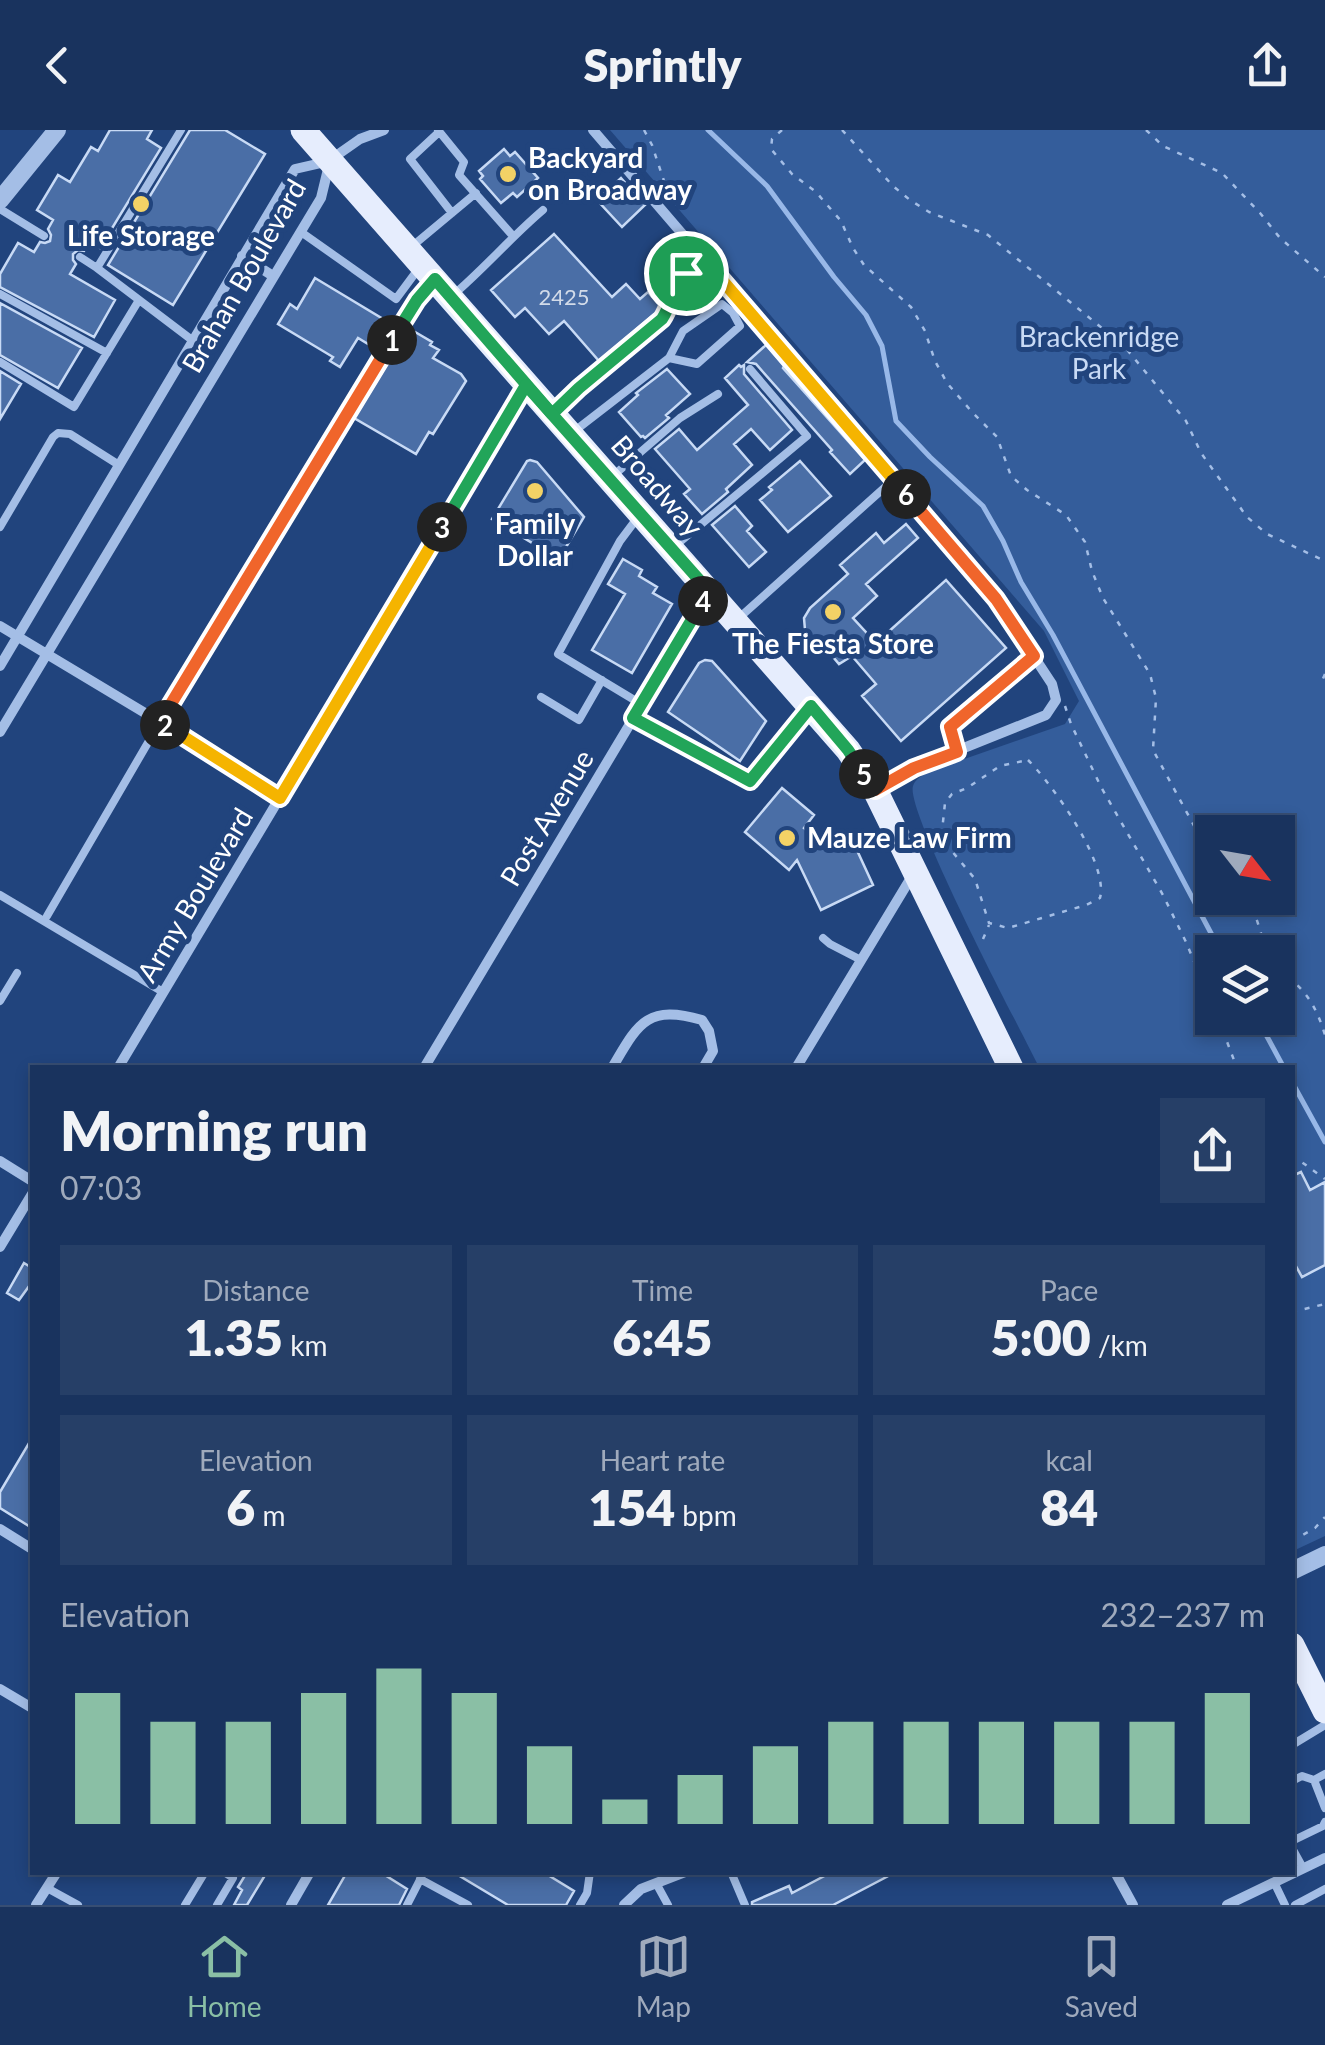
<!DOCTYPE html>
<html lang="en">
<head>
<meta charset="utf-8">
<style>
	body { margin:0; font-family:Lato,sans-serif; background:#263f67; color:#f1f3f6; height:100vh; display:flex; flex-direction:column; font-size:38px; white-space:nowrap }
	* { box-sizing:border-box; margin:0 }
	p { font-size:32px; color:#9faabc }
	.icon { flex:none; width:55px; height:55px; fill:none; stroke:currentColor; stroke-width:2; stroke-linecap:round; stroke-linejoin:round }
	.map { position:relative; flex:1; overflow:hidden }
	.panel { position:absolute; left:30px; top:935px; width:1265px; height:810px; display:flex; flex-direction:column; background:#19335e; border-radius:0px; box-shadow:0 5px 15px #0003,0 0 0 2px #374e73 }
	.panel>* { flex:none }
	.needle { width:65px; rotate:121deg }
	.controls { position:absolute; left:1195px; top:685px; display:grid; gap:20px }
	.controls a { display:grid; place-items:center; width:100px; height:100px; border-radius:0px; background:#19335e; box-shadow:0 5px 15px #0003,0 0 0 2px #374e73; font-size:50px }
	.pin { position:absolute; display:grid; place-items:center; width:85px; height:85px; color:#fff; margin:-42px; border:5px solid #fff; border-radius:50%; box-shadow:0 2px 10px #0007 }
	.km { position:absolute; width:50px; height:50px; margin:-25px; border-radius:50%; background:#222; color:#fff; font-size:28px; line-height:50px; text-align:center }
	.round { display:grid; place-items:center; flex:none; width:105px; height:105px; border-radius:0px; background:#263f67 }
	.headline { display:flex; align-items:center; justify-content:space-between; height:170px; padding:0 30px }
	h1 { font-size:55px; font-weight:800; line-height:75px }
	.metrics { display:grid; grid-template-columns:repeat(3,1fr); gap:15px; height:170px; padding:10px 30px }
	.metrics div { display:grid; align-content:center; border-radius:0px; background:#263f67; text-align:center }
	.metrics b { font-size:50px; font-weight:800 }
	.metrics small { font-size:28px; font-weight:400 }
	.metrics p { font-size:28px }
	.chart { height:280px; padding:20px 30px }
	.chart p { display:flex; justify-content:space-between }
	.chart svg { width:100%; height:180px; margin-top:10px; stroke:#8abfa5; stroke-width:6 }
	header { display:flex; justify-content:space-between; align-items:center; height:130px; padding:0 30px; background:#19335e; font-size:45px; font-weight:800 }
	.tab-bar { display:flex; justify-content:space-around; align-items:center; height:140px; border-top:2px solid #374e73; background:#19335e; font-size:28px; color:#9faabc }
	.tab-bar a { display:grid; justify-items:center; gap:5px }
	.tab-bar .active { color:#8abfa5 }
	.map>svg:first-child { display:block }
</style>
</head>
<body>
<header><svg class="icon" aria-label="back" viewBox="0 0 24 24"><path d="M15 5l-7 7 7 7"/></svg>Sprintly<svg class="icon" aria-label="share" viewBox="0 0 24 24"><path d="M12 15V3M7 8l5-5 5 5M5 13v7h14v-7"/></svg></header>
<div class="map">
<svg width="1325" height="1775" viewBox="0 0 1325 1775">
	<rect width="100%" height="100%" fill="#21447d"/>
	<path fill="#345d9b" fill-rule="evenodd" d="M610 0H1325V1406L1293 1421 1292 938 1039 937C1021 901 905 681 913 656 915 649 923 645 930 641L1065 594 1079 571 1044 501ZM1212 702H1278V768H1212ZM1212 822H1278V888H1212Z"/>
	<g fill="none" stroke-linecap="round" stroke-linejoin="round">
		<path stroke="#98b8e8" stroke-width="5" d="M708 0 767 56 834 147 866 185 882 216 896 291 930 327 983 376 1003 411 1021 452 1053 505 1221 822
			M1257 888 1284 938
			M1292 952 1325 1012"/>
	</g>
	<path fill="#4a6ea6" stroke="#c8daf5" stroke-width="2.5" d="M110 0H152L147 9 161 18 100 118 90 112 84 121 78 120 73 124V130L76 134 70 144 115 170 94 207 0 157V144L18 113 34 122 40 112 45 113 50 111 51 105 48 99 53 90 37 80 58 45 70 52 91 17 98 21Z
		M190 0H225L265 24 173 175 108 135Z
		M504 19 510 26 515 22 538 48 517 67 513 63 501 73 480 49 483 46 479 41Z
		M621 48 645 75 622 97 597 70Z
		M554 104 612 167 626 154 640 169 648 162 660 176 658 181 599 231 564 191 549 204 525 178 515 187 491 160Z
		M315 148 393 195 378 220 358 208 340 237 330 231 333 227 278 194 290 174 297 179Z
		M0 173 82 218 58 258 0 225Z
		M410 199 432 212 430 215 439 220 433 228 461 244 466 251 433 304 429 302 416 324 354 288 406 203 408 204Z
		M766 215 784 236 783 238 865 330 850 344 830 322 832 320 756 234 747 232Z
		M739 235 741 237 744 235V244L792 300 770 320 751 299 734 314 752 335 726 359 728 362 702 384 684 364 690 359 655 319 679 299 697 320 748 275 725 248Z
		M667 239 690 264 666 285 669 288 645 308 643 306 641 307 619 282 638 265 636 263Z
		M0 241 21 254 0 289Z
		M530 330 537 332 584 387 559 429 492 389 527 331Z
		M800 331 831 366 788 402 760 370 772 360 769 357Z
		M735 376 752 396 747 401 766 422 749 437 712 395Z
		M906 394 918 408 866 454 877 466 853 488 876 513 946 450 1006 518 901 611 862 566 876 554 852 526 839 534 823 515 820 518 805 500 804 488 810 478 848 444 840 435 876 403 884 413Z
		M623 429 642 440 639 446 657 457 653 463 672 474 632 543 592 520 625 464 608 454Z
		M705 530 712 531 766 591 740 631 668 582 699 533Z
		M782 658 814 685 804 698 824 715 849 703 873 755 821 780 797 730 789 740 745 702Z
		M1301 1042 1310 1060 1325 1052V1135L1302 1147 1292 1129V1046Z
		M24 1133 32 1138V1152L19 1170 7 1163Z
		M32 1308V1398L0 1378V1362Z
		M247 1742H267L247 1775H234L242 1760 238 1757Z
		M347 1742H380L407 1759 399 1775H328Z
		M453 1742H543L574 1761 566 1775H508Z
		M832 1742H896L833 1775H752V1772L789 1756 792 1763Z"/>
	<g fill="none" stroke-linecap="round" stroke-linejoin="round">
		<path stroke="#a4bee6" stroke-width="2.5" stroke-dasharray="5 8" stroke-linecap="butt" d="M644 0 652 15 669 66
			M782 0 772 9 771 19 792 44 816 62 841 91 853 118 864 135 911 177 925 201 935 231 947 253 972 282 997 307 1011 346 1027 360 1066 385 1085 412 1092 441 1103 468 1150 544 1156 568 1153 620 1212 729
			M842 0 893 56 910 70 929 82 988 105 1124 216 1186 291 1201 323 1247 387 1267 404 1325 431
			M1146 0 1163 16 1222 43 1260 83 1280 108 1325 147
			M1325 544 1322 551 1325 555
			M1065 576 1071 594 1101 657 1163 765 1186 812 1212 875
			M1028 630C1052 654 1109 733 1100 768L1086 775 1008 798 989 793 975 749 946 714 942 701 945 673 952 664 967 658 1000 636Z
			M1244 768 1253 778 1267 822
			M983 809 989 795
			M1278 838C1304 859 1315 872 1325 905
			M1218 888 1237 938
			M1292 1025 1325 1049
			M1292 1182 1325 1174
			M1292 1411 1315 1398 1325 1387"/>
		<path stroke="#a4bee6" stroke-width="8" d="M181 0 97 138 192 210
			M438 0 464 32 459 45 513 106
			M439 2 410 29 452 83
			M0 79 44 106
			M301 102 396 169 419 138
			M410 118 476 63
			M80 127 97 138
			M0 164 107 223
			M452 166C484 139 511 107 543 80
			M0 232 74 277 139 170
			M555 281 579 257 662 189C670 178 670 166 677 155 683 144 694 137 703 129
			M572 303 669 228 683 201 722 174 733 183 740 196 697 234 669 228
			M614 345 680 288 718 264
			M638 387 620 411 558 524 641 574
			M0 397 53 307 58 303 70 304 119 335
			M675 416 807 306 750 239
			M740 487 893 350
			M541 567 579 590 602 550
			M633 588 750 651 808 579
			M957 622 950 597 1033 526
			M0 765 163 862
			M47 786 160 592 417 170 432 153
			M823 808 830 814 861 830
			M0 871 17 843
			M1292 1615 1325 1595
			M1314 1650 1325 1678
			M1292 1651 1302 1646 1314 1650 1325 1644
			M1292 1711 1323 1696 1325 1692
			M1292 1718 1303 1738
			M731 1742 745 1775
			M420 1749 468 1775
			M1274 1752 1285 1775
			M656 1753 668 1775
			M47 1758 78 1775
			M185 1775 205 1742
			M217 1775 233 1748 224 1742
			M407 1775 424 1742
			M580 1775 587 1763 590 1742
			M1295 1775 1325 1759"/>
		<path stroke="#a4bee6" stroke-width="10" d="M593 0 996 469 1052 554 1056 570 1046 585 914 638 876 659
			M330 30 360 9 384 0
			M242 126 273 146
			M0 496 160 592 279 668
			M0 536 295 39 330 31 321 68 0 602
			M118 938 526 256
			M424 938 709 462
			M612 938C638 894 646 874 702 890L709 901 713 921 703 938
			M796 938 912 746
			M0 1031 32 1051
			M0 1117 32 1064
			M0 1399 32 1419
			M0 1559 32 1578
			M1115 1742 1133 1775
			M36 1775 57 1742
			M291 1775 310 1742
			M624 1775 641 1759 685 1742
			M1227 1775 1325 1728"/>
		<path stroke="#a4bee6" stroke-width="18" d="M0 70 57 0
			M1292 1441 1325 1425"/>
		<path stroke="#e6edfd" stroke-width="25" d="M303 0 848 620 875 660 1011 938
			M1292 1515 1325 1581"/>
	</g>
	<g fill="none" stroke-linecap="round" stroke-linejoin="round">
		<g stroke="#fff" stroke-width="20">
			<path id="split-1" d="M392 210 417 170 435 149 552 284 579 258 662 189C672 174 672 156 686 143"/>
		</g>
		<g stroke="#fff" stroke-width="20">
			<path id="split-2" d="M165 595 160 592 392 210"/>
		</g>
		<g stroke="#fff" stroke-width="20">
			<path id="split-3" d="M165 595 280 668 442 397"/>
		</g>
		<g stroke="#fff" stroke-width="20">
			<path id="split-4" d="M442 397 526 255 709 461 703 471"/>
		</g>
		<g stroke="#fff" stroke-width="20">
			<path id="split-5" d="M703 471 633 588 750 651 811 576 848 620 864 644"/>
		</g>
		<g stroke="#fff" stroke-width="20">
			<path id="split-6" d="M864 644 875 660 914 638 957 622 950 597 1034 526 996 469 906 364"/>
		</g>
		<g stroke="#fff" stroke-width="20">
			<path id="split-7" d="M686 143 703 128 906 364"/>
		</g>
		<use href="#split-1" stroke="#22a559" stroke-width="12"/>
		<use href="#split-2" stroke="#f0652b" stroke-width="12"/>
		<use href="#split-3" stroke="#f5b400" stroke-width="12"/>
		<use href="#split-4" stroke="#22a559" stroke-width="12"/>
		<use href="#split-5" stroke="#22a559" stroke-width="12"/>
		<use href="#split-6" stroke="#f0652b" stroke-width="12"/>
		<use href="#split-7" stroke="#f5b400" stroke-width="12"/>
	</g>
	<g fill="#f3d266" stroke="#21447d" stroke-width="4">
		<circle cx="508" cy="44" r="10"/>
		<circle cx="141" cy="74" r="10"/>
		<circle cx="535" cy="361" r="10"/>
		<circle cx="833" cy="482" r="10"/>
		<circle cx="787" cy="708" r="10"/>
	</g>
	<g text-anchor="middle" stroke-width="10" stroke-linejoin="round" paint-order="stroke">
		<g font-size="22" fill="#d2dbe9">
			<text x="564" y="175">2425</text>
		</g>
		<g font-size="28" font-weight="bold" fill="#fff" stroke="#21447d">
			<text x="528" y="38" text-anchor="start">Backyard<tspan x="528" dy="32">on Broadway</tspan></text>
			<text x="141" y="116">Life Storage</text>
			<text x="535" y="404">Family<tspan x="535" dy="32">Dollar</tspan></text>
			<text x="833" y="524">The Fiesta Store</text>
			<text x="807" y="718" text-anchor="start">Mauze Law Firm</text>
		</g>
		<g font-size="28" fill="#fff" stroke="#21447d">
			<text transform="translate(244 146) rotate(-60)" y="10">Brahan Boulevard</text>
			<text transform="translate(657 356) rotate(49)" y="10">Broadway</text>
			<text transform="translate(547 688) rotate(-59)" y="10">Post Avenue</text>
			<text transform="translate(195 765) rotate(-59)" y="10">Army Boulevard</text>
		</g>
		<g font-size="28" fill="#c8daf5" stroke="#21447d">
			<text x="1099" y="217">Brackenridge<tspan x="1099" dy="32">Park</tspan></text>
		</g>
	</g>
</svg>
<div class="controls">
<a><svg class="needle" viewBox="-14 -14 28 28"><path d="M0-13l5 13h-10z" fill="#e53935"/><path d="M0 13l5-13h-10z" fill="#9faabc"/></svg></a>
<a><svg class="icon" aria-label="layers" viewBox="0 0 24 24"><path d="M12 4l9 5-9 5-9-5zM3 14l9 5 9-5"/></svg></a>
</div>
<div class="pin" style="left:686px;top:143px;background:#1e9e55"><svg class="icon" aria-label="arrive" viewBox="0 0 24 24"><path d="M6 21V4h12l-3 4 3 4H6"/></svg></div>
<b class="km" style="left:392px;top:210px">1</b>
<b class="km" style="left:165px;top:595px">2</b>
<b class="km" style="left:442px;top:397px">3</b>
<b class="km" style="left:703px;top:471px">4</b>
<b class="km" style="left:864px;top:644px">5</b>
<b class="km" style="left:906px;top:364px">6</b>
<section class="panel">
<div class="headline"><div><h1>Morning run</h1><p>07:03</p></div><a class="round"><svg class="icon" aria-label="share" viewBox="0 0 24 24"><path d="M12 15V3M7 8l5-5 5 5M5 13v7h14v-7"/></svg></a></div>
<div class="metrics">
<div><p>Distance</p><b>1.35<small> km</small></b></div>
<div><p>Time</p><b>6:45</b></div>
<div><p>Pace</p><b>5:00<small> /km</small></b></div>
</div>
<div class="metrics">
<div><p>Elevation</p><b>6<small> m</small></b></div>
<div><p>Heart rate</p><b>154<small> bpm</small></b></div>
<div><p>kcal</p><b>84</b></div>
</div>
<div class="chart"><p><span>Elevation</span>232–237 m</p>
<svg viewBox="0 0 160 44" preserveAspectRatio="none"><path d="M5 44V12M15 44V19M25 44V19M35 44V12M45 44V6M55 44V12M65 44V25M75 44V38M85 44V32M95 44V25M105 44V19M115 44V19M125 44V19M135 44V19M145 44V19M155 44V12"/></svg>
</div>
</section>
</div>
<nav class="tab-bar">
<a class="active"><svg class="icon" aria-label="home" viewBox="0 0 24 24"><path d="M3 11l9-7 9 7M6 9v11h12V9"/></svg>Home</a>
<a><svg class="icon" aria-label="map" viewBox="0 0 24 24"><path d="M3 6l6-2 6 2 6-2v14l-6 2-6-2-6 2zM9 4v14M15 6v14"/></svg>Map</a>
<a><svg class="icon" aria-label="saved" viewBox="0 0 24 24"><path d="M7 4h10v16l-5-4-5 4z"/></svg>Saved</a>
</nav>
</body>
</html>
